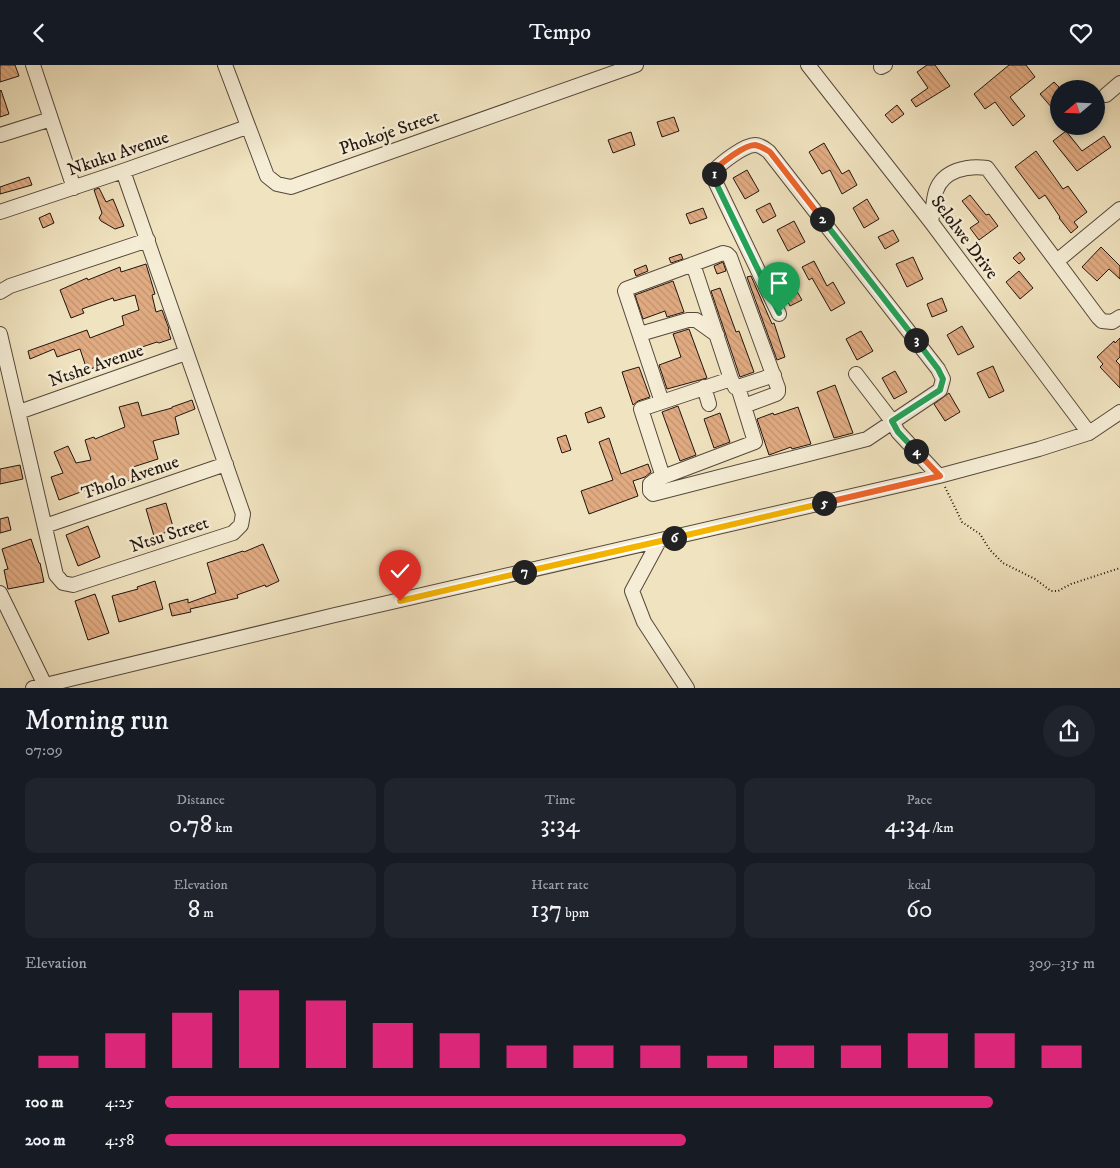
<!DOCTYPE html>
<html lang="en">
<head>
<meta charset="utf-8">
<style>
	body { margin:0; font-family:"IM FELL DW Pica",serif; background:#20242c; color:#f1f3f6; height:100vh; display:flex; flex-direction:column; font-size:19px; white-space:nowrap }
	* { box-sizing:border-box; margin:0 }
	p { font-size:16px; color:#9ea1a6 }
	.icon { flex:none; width:28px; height:28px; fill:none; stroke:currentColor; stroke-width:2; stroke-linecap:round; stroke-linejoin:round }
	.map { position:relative; height:623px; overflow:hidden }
	.drawer { display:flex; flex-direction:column; background:#171b24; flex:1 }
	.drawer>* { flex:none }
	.needle { width:32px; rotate:251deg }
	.tools { position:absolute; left:1050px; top:15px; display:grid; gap:10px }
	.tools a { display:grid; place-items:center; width:55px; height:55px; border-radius:50%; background:#171b24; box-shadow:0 2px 8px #0003; font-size:25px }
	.pin { position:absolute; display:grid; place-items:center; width:42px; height:42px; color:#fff; margin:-51px -21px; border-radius:50% 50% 50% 0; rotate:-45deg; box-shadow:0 0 5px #0007 }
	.pin .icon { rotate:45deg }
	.km { position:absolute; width:25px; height:25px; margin:-12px; border-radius:50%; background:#222; color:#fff; font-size:14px; line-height:25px; text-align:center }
	.round { display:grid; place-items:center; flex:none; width:52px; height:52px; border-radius:26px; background:#20242c }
	.head { display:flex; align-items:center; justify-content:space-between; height:85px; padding:0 25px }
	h1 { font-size:28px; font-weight:600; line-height:38px }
	.metrics { display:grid; grid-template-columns:repeat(3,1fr); gap:8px; height:85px; padding:5px 25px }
	.metrics div { display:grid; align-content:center; border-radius:12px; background:#20242c; text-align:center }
	.metrics b { font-size:25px; font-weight:600 }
	.metrics small { font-size:14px; font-weight:400 }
	.metrics p { font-size:14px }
	.chart { height:140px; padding:10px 25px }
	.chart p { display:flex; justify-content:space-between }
	.chart svg { width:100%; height:90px; margin-top:5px; stroke:#db2777; stroke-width:6 }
	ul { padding:0 25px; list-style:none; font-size:16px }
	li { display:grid; grid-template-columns:80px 60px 1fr; align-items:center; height:38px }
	li i { height:12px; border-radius:6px; background:#db2777 }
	header { display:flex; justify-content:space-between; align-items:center; height:65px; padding:0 25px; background:#171b24; font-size:22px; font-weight:600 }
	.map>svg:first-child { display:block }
</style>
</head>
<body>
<header><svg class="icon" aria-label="back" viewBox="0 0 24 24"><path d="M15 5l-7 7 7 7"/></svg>Tempo<svg class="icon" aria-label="heart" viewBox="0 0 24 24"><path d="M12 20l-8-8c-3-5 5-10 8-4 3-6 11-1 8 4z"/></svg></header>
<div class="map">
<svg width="1120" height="623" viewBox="0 0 1120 623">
	<defs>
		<pattern id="building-back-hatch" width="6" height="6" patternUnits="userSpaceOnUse" patternTransform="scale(1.25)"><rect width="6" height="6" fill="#e1ab82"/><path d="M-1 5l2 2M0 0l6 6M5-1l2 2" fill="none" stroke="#c1926f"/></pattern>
	</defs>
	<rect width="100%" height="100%" fill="#f0e3bf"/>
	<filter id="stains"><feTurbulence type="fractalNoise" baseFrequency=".004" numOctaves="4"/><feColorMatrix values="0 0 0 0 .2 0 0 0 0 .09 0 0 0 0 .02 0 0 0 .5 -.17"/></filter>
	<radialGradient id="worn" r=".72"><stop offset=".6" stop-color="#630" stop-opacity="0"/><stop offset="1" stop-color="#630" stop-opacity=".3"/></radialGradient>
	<path fill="url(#building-back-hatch)" stroke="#211510" d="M0 0H15L19 11 0 17Z
		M927 0H935L950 21 916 42 911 35 928 23 917 7Z
		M1009 0H1026L1035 12 1010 32 1025 51 1013 61 995 37 985 44 974 29Z
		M1054 17 1059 22V51L1040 29Z
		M1 25 9 49 0 52V26Z
		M897 40 904 49 892 58 885 50Z
		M674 52 679 66 662 72 657 57Z
		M1066 66 1082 86 1104 71 1111 82 1077 106 1053 76Z
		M631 67 635 80 613 88 608 75Z
		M824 78 842 109 849 105 857 120 842 129 830 105 822 109 809 87Z
		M1036 86 1063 124 1068 121 1087 147 1074 157 1078 162 1071 168 1059 153 1060 152 1045 130 1039 134 1015 102Z
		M747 105 759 126 745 134 733 113Z
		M29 112 32 120 0 129V122Z
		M99 123 106 137 113 134 124 161 115 164 101 156 99 153 102 148 94 125Z
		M970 130 986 150 989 149 998 161 979 175 970 163 979 157 962 136Z
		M867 134 879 154 864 163 853 143Z
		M770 138 776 151 763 158 756 145Z
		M703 143 707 153 690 159 686 149Z
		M50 148 54 158 43 163 39 153Z
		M794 156 805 177 788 186 777 165Z
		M893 165 899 176 885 184 878 172Z
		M1101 182 1120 201V214L1109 204 1097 216 1082 202Z
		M1020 187 1025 194 1019 199 1013 193Z
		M681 189 683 194 671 198 669 193Z
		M913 192 923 214 907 222 896 199Z
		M814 196 827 221 833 217 845 238 831 246 812 213 809 215 802 202Z
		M723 197 726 206 717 209 714 201Z
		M146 199 155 229 152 230 156 247 162 245 169 264 168 265 171 274 159 278 157 277 142 282 143 285 136 287 135 285 121 290 122 294 87 305 80 284 57 292 54 284 30 294 28 286 87 265 90 273 124 260 122 251 139 245 135 230 114 236 113 233 82 244 84 248 71 253 60 225 87 213 88 215 120 202 121 207Z
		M646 200 648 206 636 211 634 205Z
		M781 202 793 225 795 223 802 235 790 241 779 220 775 221 769 208Z
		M1019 206 1033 223 1020 234 1006 217Z
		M751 211 772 259 774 258 785 292 777 295 747 212Z
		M673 216 684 247 667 252 665 246 643 254 635 230Z
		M720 223 736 267 739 266 754 307 740 312 711 226Z
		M942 233 947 246 932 252 927 239Z
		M962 261 974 282 958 290 947 270Z
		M689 264 707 313 667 324 659 300 681 292 673 269Z
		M861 266 873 286 857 295 846 274Z
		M1120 273V292L1116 296 1120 300V323L1100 302 1103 299 1097 292 1114 276 1115 278Z
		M993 301 1004 326 989 333 977 308Z
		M639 302 650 332 638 336 633 340 622 307Z
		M895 306 907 327 894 334 882 313Z
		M835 320 853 368 834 373 817 327Z
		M949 328 960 347 945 356 934 339Z
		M192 335 195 344 175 352 179 369 153 376 158 394 133 402 137 412 121 419 90 426 89 424 59 435 51 412 63 408 54 387 68 381 76 398 91 395 85 375 94 372 95 374 125 362 119 342 138 337 142 351 172 343V342Z
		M678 341 696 390 680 396 662 347Z
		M601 342 605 352 588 358 585 348Z
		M798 342 811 379 792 384 791 382 769 390 757 354 773 348 774 350Z
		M720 348 730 377 714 383 704 354Z
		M566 370 571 385 562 388 557 373Z
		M609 373 621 409 648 399 651 407 645 412 633 416 638 431 589 449 581 426 613 415 599 377Z
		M20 400 23 414 0 419V404Z
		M166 438 174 465 154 471 146 444Z
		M8 452 11 465 0 468V454Z
		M88 461 100 492 78 501 66 470Z
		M31 474 39 498H40L44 517 8 524 4 505 8 504 2 484Z
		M263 479 279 516 266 522 265 520 237 530 238 533 190 544 191 547 172 551 169 539 188 534V538L216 528 207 498 243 486 244 487Z
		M155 516 163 544 119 557 112 531 138 524 137 522Z
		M95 529 109 568 88 575 75 536Z"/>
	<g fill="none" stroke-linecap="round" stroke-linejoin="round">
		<g stroke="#55483c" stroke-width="16">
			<path id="minor" d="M33 0 74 123
				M225 0 267 111 277 119 291 122 636 0
				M808 0 931 157 1089 368
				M881 2 885 0
				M1106 30 1120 18
				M0 70 51 54
				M0 147 123 106 247 62
				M931 157C933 148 933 135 936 126 943 105 968 100 987 103L1098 252 1102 256 1112 257 1120 252
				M1057 196 1120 144
				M693 199 731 314 735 322H738L774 310
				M0 227 10 221 148 175
				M0 269 56 510 63 518 73 520 233 468 241 460 243 449 123 106
				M640 269 688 255H696L717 270
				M856 309 892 356 898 367 939 411
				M704 322 709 339
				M738 322 755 377 655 415 650 419V426L653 429 867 374 940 325 943 314 938 304 769 87C765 84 761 80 755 80 744 80 721 98 714 106V114L779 249
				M662 337 625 226 626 224 723 188 727 189 730 192 778 323V327L776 329 744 341
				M19 347 186 288
				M663 412 641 344 731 314
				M45 461 226 399
				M659 476 632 526 644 557 687 623
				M0 528 45 620
				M33 623 335 550 939 411 1039 384 1089 368 1120 347"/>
		</g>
		<path stroke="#211510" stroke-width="2" stroke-dasharray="1 2.5" stroke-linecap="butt" d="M945 422 962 457 980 469 990 485 1003 498 1035 514 1051 526H1058L1071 519 1120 503"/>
		<use href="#minor" stroke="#f5edd5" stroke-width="14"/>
	</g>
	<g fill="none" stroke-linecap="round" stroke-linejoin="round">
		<g stroke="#fff" stroke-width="10">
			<path id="split-1" d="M714 109V114L779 248"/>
		</g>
		<g stroke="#fff" stroke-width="10">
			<path id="split-2" d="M714 109V106C721 98 744 80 755 80 761 81 765 84 770 87L822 154"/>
		</g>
		<g stroke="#fff" stroke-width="10">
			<path id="split-3" d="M822 154 916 275"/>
		</g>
		<g stroke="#fff" stroke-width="10">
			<path id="split-4" d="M916 386 898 367 892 356 940 325 943 314 938 304 916 275"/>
		</g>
		<g stroke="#fff" stroke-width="10">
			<path id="split-5" d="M824 438 940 411 916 386"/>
		</g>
		<g stroke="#fff" stroke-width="10">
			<path id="split-6" d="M674 473 824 438"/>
		</g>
		<g stroke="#fff" stroke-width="10">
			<path id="split-7" d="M524 507 674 473"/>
		</g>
		<g stroke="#fff" stroke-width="10">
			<path id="split-8" d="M400 536 524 507"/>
		</g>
		<use href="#split-1" stroke="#22a559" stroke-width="6"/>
		<use href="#split-2" stroke="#f0652b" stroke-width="6"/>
		<use href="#split-3" stroke="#22a559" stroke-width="6"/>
		<use href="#split-4" stroke="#22a559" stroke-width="6"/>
		<use href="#split-5" stroke="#f0652b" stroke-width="6"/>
		<use href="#split-6" stroke="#f5b400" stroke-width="6"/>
		<use href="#split-7" stroke="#f5b400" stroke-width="6"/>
		<use href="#split-8" stroke="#f5b400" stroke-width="6"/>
	</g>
	<g text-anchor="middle" stroke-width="5" stroke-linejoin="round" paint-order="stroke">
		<g font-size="18" fill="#211510" stroke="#f5edd5">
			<text transform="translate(389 67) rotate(-19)" y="6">Phokoje Street</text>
			<text transform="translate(118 88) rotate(-19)" y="6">Nkuku Avenue</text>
			<text transform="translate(965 172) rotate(53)" y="6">Selolwe Drive</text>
			<text transform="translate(96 300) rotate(-19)" y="6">Ntshe Avenue</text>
			<text transform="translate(130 412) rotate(-19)" y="6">Tholo Avenue</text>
			<text transform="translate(169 469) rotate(-18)" y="6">Ntsu Street</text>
		</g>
	</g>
	<rect width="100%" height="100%" filter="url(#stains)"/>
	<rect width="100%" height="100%" fill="url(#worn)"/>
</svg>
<div class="tools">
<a><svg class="needle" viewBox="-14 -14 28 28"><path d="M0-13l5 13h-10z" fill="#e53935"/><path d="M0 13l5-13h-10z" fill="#9ea1a6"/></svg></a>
</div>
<div class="pin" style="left:779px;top:248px;background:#1e9e55"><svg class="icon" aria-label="arrive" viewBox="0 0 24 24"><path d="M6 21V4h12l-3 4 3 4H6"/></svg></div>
<div class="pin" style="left:400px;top:536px;background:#d93025"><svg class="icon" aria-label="check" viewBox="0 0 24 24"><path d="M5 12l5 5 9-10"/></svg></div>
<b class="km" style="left:714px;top:109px">1</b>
<b class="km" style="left:822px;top:154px">2</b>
<b class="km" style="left:916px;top:275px">3</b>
<b class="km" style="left:916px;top:386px">4</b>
<b class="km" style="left:824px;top:438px">5</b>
<b class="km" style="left:674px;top:473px">6</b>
<b class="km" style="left:524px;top:507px">7</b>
</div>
<section class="drawer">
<div class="head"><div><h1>Morning run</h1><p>07:09</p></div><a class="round"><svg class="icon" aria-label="share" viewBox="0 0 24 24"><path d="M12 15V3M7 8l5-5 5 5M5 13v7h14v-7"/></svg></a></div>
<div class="metrics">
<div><p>Distance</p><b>0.78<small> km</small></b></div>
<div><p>Time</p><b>3:34</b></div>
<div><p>Pace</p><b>4:34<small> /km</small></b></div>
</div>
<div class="metrics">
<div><p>Elevation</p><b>8<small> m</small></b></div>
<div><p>Heart rate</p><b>137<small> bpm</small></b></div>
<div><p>kcal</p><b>60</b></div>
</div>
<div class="chart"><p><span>Elevation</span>309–315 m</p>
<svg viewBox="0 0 160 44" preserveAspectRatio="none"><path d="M5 44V38M15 44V27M25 44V17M35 44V6M45 44V11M55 44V22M65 44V27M75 44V33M85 44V33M95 44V33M105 44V38M115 44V33M125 44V33M135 44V27M145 44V27M155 44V33"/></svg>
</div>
<ul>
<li><b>100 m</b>4:25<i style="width:89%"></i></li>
<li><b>200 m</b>4:58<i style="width:56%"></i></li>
</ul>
</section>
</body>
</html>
